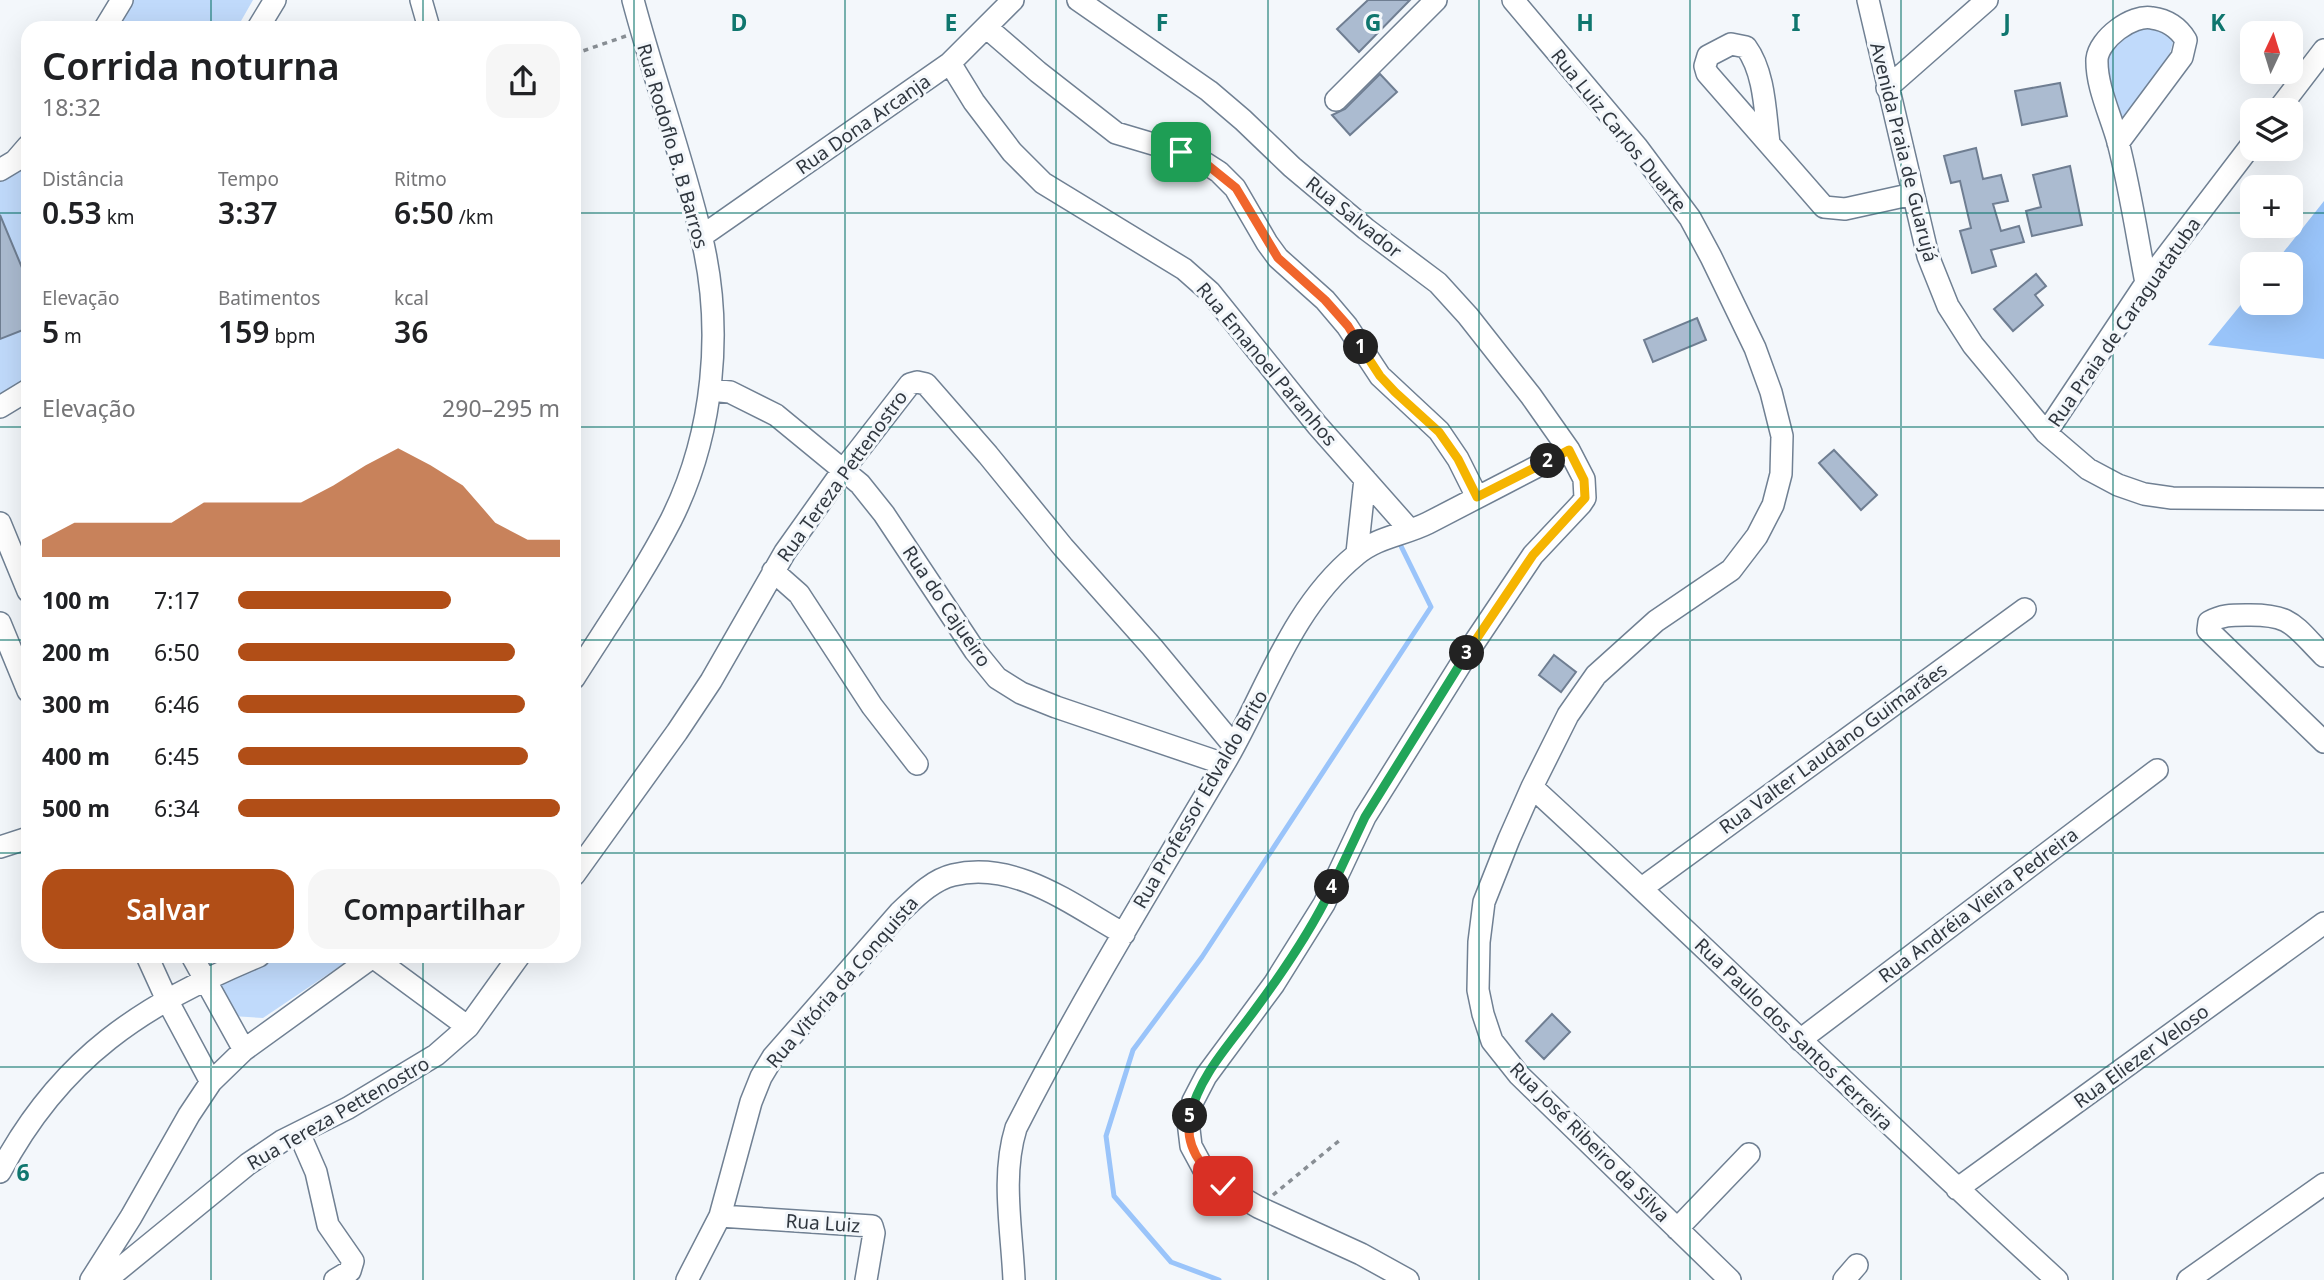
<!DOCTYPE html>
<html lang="pt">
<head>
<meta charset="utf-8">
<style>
	body { margin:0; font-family:"Noto Sans",sans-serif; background:#f6f6f6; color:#202124; height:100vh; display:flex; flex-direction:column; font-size:26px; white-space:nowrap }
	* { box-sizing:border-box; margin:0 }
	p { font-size:23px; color:#757577 }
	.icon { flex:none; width:38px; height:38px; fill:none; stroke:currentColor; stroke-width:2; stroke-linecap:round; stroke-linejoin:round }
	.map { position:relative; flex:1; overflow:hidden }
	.panel { position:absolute; left:21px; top:21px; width:560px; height:942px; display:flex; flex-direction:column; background:#fff; border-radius:21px; box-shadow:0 7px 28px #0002 }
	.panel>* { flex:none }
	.needle { width:46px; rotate:4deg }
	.fabs { position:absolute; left:2240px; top:21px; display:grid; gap:14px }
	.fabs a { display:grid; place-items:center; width:63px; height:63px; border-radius:14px; background:#fff; box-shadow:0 7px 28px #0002; font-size:35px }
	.pin { position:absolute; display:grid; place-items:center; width:60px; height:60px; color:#fff; margin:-30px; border-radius:14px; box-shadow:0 4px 10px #0006 }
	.km { position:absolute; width:35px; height:35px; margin:-18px; border-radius:50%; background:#222; color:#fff; font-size:19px; line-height:35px; text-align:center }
	.round { display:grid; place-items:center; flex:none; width:74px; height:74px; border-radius:21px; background:#f6f6f6 }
	.head { display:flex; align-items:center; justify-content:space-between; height:119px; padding:0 21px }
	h1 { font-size:38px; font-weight:600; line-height:52px }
	.figures { display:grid; grid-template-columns:repeat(3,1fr); gap:10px; height:119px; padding:7px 21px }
	.figures div { display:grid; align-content:center }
	.figures b { font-size:30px; font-weight:600 }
	.figures small { font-size:19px; font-weight:400 }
	.figures p { font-size:19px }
	.chart { height:196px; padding:14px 21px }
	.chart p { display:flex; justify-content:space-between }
	.chart svg { width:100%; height:126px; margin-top:7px; fill:#b14e17; opacity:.7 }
	.action { display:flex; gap:14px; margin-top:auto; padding:14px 21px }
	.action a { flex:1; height:80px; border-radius:21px; background:#b14e17; color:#fff; font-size:28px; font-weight:600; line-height:80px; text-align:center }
	.action a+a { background:#f6f6f6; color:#202124 }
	ul { padding:0 21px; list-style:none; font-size:23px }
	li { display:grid; grid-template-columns:112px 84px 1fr; align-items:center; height:52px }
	li i { height:18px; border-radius:9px; background:#b14e17 }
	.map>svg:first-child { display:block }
</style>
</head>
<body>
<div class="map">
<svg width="2324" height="1280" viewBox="0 0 2324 1280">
	<rect width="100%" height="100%" fill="#f3f7fb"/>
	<path fill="#c0dafb" d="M129 0H253L237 28H110Z
		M2144 24 2163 29 2173 42 2168 60 2120 126 2103 69 2105 52 2123 36Z
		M28 158V375L16 391 0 403V181L13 174Z
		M277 956H355L263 1018 232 1016 212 983Z"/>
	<path fill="#99c4f9" d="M2324 201V359L2208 345 2252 291V303H2291V264H2274Z"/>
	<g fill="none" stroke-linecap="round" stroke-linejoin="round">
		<path stroke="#9ac4fa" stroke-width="5" d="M1219 1280 1171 1262 1114 1196 1106 1136 1133 1050 1202 957 1431 607 1397 538"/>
	</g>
	<path fill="#abbbd0" stroke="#6f7e92" stroke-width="2" d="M1368 0H1410L1359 52 1337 29Z
		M1380 74 1397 92 1350 135 1332 115 1345 109Z
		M2060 83 2067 116 2022 125 2015 91Z
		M1976 148 1983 179 2001 175 2008 201 1993 204 2001 231 2019 226 2024 242 1991 250 1996 266 1972 273 1960 231 1971 228 1960 181 1951 183 1944 156Z
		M2070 166 2082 225 2032 236 2026 211 2041 207 2033 175Z
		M0 215 28 282V328L0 339Z
		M2036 274 2046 286 2035 295 2043 305 2013 331 1994 309Z
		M1697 318 1706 340 1653 362 1644 340Z
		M1834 450 1877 495 1861 510 1819 463Z
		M1554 655 1576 672 1561 692 1539 675Z
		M1552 1014 1570 1032 1544 1059 1526 1041Z"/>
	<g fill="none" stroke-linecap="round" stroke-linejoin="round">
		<g stroke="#708093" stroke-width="24">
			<path id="minor" d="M421 0 429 28
				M1078 0 1209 91 1243 120 1292 167 1366 229 1438 283 1468 316 1531 396 1569 450 1584 479 1585 498 1581 504 1533 555 1474 643 1365 817 1324 904 1274 984 1206 1076 1193 1101 1188 1121 1191 1146 1204 1170 1222 1186 1258 1207 1361 1254 1408 1280
				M1513 0 1637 147 1690 218 1711 257 1755 348 1771 392 1782 436 1781 474 1773 505 1757 536 1731 570 1656 621 1596 675 1568 715 1532 787 1509 839 1484 902 1479 942 1478 990 1483 1014 1492 1041 1519 1075 1730 1280
				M1868 0 1928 256 1948 306 1973 345 2046 433 2088 469 2118 485 2144 494 2172 498 2324 499
				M986 27 1038 72 1116 133 1180 152 1205 163 1219 172 1235 188 1267 243 1278 258 1325 300 1347 326 1380 376 1439 431 1458 459 1477 497
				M105 28 122 0
				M258 28 275 0
				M950 63 974 102 1012 152 1043 183 1184 269 1210 292 1317 425 1409 529
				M1887 88 1987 0
				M1336 100 1436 0
				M2278 110 2324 50
				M1769 143C1765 112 1765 73 1746 47L1731 44 1708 56 1705 66 1707 73 1824 207 1845 209 1913 194
				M2118 143 2182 57 2186 40C2178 27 2167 20 2152 18 2132 14 2099 39 2097 59 2096 86 2111 116 2118 142 2130 188 2137 236 2146 283
				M0 170 15 161 28 146
				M702 236 950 63 1013 0
				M710 390 730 392 776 415 860 484 884 514 975 651 997 678 1021 693 1056 707 1224 764
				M0 407 28 390
				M2046 433 2146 283 2252 144
				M0 523 28 591
				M1357 553 1365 479
				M773 571 799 594 872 706 917 764
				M0 623 28 691
				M2324 656C2293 625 2292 614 2246 615 2231 615 2222 615 2209 622L2208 630 2324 742
				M574 678C607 626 643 574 671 520 714 434 724 328 701 235 682 156 654 79 633 0
				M1532 787C1709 949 1879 1118 2057 1280
				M0 847 28 838
				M574 875 677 732 711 681 785 552 844 469 910 384 917 382 926 384 988 455 1063 547 1152 647 1234 746
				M1642 888 2025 609
				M147 956 167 1000 211 1082
				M192 956 244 1050
				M373 957 468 1027
				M1800 1040 2157 770
				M299 1133 316 1172 328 1225 353 1261 350 1271 335 1280
				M0 1172C61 1057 142 1005 259 956
				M1957 1189 2324 923
				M720 1216 872 1226 874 1233 866 1280
				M1677 1229 1749 1154
				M91 1280 131 1217 189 1115 211 1082 244 1050 374 956
				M106 1280 248 1164 282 1141 348 1108 436 1055 468 1027 519 956
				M687 1280 720 1216 751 1102 761 1077 773 1057 900 912C915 898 932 880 953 875 1016 860 1072 905 1124 934
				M1014 1280C1012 1231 1001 1176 1016 1128 1079 1004 1153 884 1224 764 1266 693 1290 609 1356 555 1377 537 1404 535 1428 523 1475 499 1522 474 1569 450
				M1844 1280 1857 1265
				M2188 1280 2324 1184"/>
		</g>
		<path stroke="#888e94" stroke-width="3.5" stroke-dasharray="5 5" stroke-linecap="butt" d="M574 54 626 36
			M1273 1195 1340 1140"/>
		<use href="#minor" stroke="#fff" stroke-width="21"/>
	</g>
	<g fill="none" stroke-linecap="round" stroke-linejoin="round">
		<g stroke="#fff" stroke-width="14">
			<path id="split-1" d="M1181 152 1205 163 1236 188 1278 258 1325 300 1348 326 1361 347"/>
		</g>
		<g stroke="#fff" stroke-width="14">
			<path id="split-2" d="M1361 347 1380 376 1395 392 1439 432 1458 459 1477 497 1548 461"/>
		</g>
		<g stroke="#fff" stroke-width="14">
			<path id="split-3" d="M1467 653 1533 555 1585 498 1584 480 1569 450 1548 461"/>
		</g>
		<g stroke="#fff" stroke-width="14">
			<path id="split-4" d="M1332 887 1365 817 1467 653"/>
		</g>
		<g stroke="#fff" stroke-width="14">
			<path id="split-5" d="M1190 1116C1199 1076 1230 1044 1254 1011 1283 972 1311 931 1332 887"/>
		</g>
		<g stroke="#fff" stroke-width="14">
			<path id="split-6" d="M1190 1116C1184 1146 1201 1167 1223 1186"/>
		</g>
		<use href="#split-1" stroke="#f0652b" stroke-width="9"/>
		<use href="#split-2" stroke="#f5b400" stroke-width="9"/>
		<use href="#split-3" stroke="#f5b400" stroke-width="9"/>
		<use href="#split-4" stroke="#22a559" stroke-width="9"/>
		<use href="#split-5" stroke="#22a559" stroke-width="9"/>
		<use href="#split-6" stroke="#f0652b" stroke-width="9"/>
	</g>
	<path fill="none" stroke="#0f766e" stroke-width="2" stroke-opacity="0.55" d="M211 0V28M423 0V28M634 0V1280M845 0V1280M1056 0V1280M1268 0V1280M1479 0V1280M1690 0V1280M1901 0V1280M2113 0V1280M0 213H28M574 213H2252M2291 213H2324M0 427H28M574 427H2324M0 640H28M574 640H2324M0 853H28M574 853H2324M211 956V1280M423 956V1280M0 1067H2324"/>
	<g text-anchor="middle" stroke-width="6" stroke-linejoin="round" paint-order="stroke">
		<g font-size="19" fill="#30373f" stroke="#f3f7fb">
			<text transform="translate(863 124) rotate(-35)" y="7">Rua Dona Arcanja</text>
			<text transform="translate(1619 130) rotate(51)" y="7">Rua Luiz Carlos Duarte</text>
			<text transform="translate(673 146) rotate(74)" y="7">Rua Rodoflo B. B Barros</text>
			<text transform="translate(1904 152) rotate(76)" y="7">Avenida Praia de Guarujá</text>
			<text transform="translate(1354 217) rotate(39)" y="7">Rua Salvador</text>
			<text transform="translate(2124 322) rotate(-55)" y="7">Rua Praia de Caraguatatuba</text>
			<text transform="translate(1267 364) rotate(50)" y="7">Rua Emanoel Paranhos</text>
			<text transform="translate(842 476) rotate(-54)" y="7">Rua Tereza Pettenostro</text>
			<text transform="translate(947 606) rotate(56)" y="7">Rua do Cajueiro</text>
			<text transform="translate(1833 748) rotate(-36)" y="7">Rua Valter Laudano Guimarães</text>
			<text transform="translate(1200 799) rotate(-60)" y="7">Rua Professor Edvaldo Brito</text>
			<text transform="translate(1978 905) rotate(-37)" y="7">Rua Andréia Vieira Pedreira</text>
			<text transform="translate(842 982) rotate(-49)" y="7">Rua Vitória da Conquista</text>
			<text transform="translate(1794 1034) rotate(44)" y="7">Rua Paulo dos Santos Ferreira</text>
			<text transform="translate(2141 1056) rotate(-36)" y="7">Rua Eliezer Veloso</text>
			<text transform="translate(338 1113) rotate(-30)" y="7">Rua Tereza Pettenostro</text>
			<text transform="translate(1590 1142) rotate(45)" y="7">Rua José Ribeiro da Silva</text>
			<text transform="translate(823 1223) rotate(4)" y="7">Rua Luiz</text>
		</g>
	</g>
	<g font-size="23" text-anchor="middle" font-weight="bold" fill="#0f766e" stroke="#f3f7fb" stroke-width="6" stroke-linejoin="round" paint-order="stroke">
		<text x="739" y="31">D</text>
		<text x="951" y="31">E</text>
		<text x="1162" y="31">F</text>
		<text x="1373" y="31">G</text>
		<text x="1585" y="31">H</text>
		<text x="1796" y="31">I</text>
		<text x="2007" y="31">J</text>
		<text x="2218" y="31">K</text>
		<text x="23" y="1181">6</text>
	</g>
</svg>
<div class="fabs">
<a><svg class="needle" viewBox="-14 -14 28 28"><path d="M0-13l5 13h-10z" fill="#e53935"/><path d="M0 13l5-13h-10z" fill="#757577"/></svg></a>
<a><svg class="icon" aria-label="layers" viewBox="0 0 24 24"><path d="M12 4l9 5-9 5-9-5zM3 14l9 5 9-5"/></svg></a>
<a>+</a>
<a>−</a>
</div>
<div class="pin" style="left:1181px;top:152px;background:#1e9e55"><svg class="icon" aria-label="arrive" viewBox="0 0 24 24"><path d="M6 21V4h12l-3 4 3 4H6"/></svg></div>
<div class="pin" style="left:1223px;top:1186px;background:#d93025"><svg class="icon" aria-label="check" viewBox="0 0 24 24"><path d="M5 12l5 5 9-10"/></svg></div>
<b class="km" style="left:1361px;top:347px">1</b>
<b class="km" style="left:1548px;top:461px">2</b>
<b class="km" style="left:1467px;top:653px">3</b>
<b class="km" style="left:1332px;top:887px">4</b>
<b class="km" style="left:1190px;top:1116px">5</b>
<section class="panel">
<div class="head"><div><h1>Corrida noturna</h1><p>18:32</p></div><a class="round"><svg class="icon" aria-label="share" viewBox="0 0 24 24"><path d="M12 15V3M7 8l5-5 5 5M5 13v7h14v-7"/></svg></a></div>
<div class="figures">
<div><p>Distância</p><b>0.53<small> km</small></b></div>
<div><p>Tempo</p><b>3:37</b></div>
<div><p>Ritmo</p><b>6:50<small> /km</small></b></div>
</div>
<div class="figures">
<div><p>Elevação</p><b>5<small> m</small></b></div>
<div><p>Batimentos</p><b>159<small> bpm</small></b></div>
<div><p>kcal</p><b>36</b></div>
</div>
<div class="chart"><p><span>Elevação</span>290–295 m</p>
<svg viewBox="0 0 160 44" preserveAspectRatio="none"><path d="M0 44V38L10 32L20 32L30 32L40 32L50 25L60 25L70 25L80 25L90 19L100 12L110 6L120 12L130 19L140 32L150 38L160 38V44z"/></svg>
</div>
<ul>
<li><b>100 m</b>7:17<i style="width:66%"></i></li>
<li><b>200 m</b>6:50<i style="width:86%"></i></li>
<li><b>300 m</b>6:46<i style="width:89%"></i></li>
<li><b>400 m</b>6:45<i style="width:90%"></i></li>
<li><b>500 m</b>6:34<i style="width:100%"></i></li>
</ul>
<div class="action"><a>Salvar</a><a>Compartilhar</a></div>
</section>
</div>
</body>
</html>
